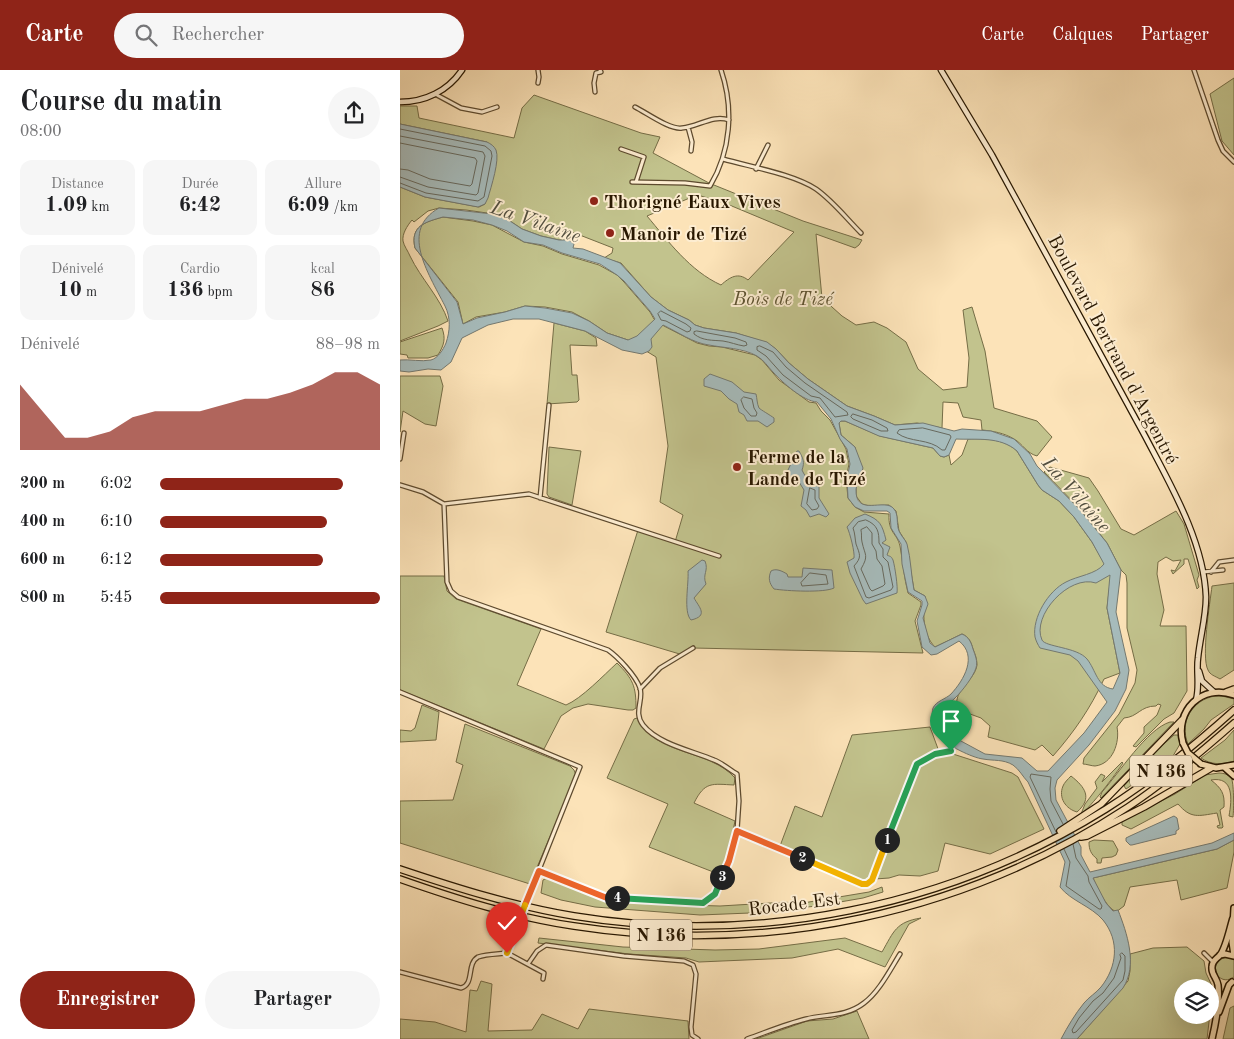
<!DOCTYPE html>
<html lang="fr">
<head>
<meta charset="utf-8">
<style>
	body { margin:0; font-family:"Old Standard TT",serif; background:#f6f6f6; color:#202124; height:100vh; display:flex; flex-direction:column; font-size:19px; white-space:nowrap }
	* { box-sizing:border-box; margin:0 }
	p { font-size:16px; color:#757577 }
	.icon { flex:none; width:28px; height:28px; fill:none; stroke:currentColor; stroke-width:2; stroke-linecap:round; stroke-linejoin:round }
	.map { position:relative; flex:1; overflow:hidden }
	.drawer { display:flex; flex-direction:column; background:#fff; width:400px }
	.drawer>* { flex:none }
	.buttons { position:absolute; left:774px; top:909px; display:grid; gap:10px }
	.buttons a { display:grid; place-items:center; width:45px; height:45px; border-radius:50%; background:#fff; box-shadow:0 5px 20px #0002; font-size:25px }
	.pin { position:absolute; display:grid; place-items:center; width:42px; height:42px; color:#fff; margin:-51px -21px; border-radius:50% 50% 50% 0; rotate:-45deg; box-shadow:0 0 5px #0007 }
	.pin .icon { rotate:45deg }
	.km { position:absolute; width:25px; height:25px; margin:-12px; border-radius:50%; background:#222; color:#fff; font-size:14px; line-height:25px; text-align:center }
	.round { display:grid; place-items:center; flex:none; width:52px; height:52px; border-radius:26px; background:#f6f6f6 }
	.overview { display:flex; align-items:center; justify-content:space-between; height:85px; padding:0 20px }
	h1 { font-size:28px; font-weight:700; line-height:38px }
	.figures { display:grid; grid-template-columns:repeat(3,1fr); gap:8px; height:85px; padding:5px 20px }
	.figures div { display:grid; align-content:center; border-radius:12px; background:#f6f6f6; text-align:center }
	.figures b { font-size:21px; font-weight:700 }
	.figures small { font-size:14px; font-weight:400 }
	.figures p { font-size:14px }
	.chart { height:140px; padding:10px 20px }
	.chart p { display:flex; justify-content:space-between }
	.chart svg { width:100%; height:90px; margin-top:5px; fill:#8f2418; opacity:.7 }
	.action { display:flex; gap:10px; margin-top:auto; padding:10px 20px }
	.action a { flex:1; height:58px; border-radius:30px; background:#8f2418; color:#fff; font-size:20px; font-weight:700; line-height:58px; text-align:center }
	.action a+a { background:#f6f6f6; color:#202124 }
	ul { padding:0 20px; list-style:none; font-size:16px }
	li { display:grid; grid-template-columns:80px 60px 1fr; align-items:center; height:38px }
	li i { height:12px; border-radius:6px; background:#8f2418 }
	header { display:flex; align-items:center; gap:30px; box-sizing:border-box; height:70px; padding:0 25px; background:#8f2418; color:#fff }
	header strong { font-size:24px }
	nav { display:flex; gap:28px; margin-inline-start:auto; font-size:18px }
	.search { width:350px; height:45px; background:#f6f6f6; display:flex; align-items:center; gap:12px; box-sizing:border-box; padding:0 18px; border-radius:28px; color:#757577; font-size:19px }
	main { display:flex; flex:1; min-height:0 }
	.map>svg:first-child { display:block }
</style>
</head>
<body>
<header>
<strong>Carte</strong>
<div class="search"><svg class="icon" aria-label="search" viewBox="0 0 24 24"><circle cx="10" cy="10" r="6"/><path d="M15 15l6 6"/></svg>Rechercher</div>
<nav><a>Carte</a><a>Calques</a><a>Partager</a></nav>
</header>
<main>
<section class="drawer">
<div class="overview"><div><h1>Course du matin</h1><p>08:00</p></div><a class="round"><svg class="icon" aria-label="share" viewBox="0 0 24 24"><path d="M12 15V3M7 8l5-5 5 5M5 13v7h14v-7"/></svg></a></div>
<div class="figures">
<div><p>Distance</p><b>1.09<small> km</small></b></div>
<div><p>Durée</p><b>6:42</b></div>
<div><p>Allure</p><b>6:09<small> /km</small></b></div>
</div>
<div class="figures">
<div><p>Dénivelé</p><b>10<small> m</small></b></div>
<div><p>Cardio</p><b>136<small> bpm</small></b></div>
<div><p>kcal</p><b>86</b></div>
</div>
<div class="chart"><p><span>Dénivelé</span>88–98 m</p>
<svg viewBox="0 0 160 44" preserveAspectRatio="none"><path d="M0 44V12L10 25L20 38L30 38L40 35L50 28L60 25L70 25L80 25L90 22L100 19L110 19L120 16L130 12L140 6L150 6L160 12V44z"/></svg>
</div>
<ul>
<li><b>200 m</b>6:02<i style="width:83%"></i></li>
<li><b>400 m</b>6:10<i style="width:76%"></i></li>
<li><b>600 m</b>6:12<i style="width:74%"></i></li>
<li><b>800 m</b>5:45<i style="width:100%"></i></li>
</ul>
<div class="action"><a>Enregistrer</a><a>Partager</a></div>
</section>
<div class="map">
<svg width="834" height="969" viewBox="0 0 834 969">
	<rect width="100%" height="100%" fill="#fce3b8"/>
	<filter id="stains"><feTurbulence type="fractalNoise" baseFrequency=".004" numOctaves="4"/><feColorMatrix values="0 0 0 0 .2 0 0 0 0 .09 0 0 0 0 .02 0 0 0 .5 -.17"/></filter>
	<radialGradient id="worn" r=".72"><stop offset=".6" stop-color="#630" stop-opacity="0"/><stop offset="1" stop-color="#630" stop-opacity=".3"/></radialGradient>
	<path fill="#c2c38d" stroke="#756d46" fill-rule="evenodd" d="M834 8V85L822 71 810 24Z
		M134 25 241 63 260 67 253 83 309 113 403 151 462 170 459 175 455 178 416 164 422 228 442 246 456 255 474 252 487 258 506 272 518 299 543 320 567 317 569 288 563 240 572 237 585 281 594 338 637 351 652 367 637 386C626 383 623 374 614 369 604 363 593 361 582 360L581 350 563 347 558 333 543 332 542 358 517 353 495 355 474 346 447 336 408 309 389 293 376 279 367 273 336 263 304 258 295 255 289 250 268 240 251 227 221 193 204 188 212 183 213 178 172 162 169 170H159L141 166 122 159 101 145 66 140 39 138 28 141 14 152 12 150C7 156 2 164 3 171 4 176 8 181 10 186 21 209 40 227 48 251L38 256 0 271V117L25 127 79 137 85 134 87 72 0 54V36H17L19 48 114 68 122 38ZM301 126 327 134 394 162 348 210C338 202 330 207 321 215 290 201 268 171 247 146L292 127Z
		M43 147 73 151 92 155 124 172 143 176 162 184 199 195 217 205 224 212 250 242 254 249 264 256 297 273 309 276 322 277 355 285 362 290 379 310 409 332 416 333 421 341 430 350 446 379 449 394 446 408 448 428 455 437 464 442 489 444C488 463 497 463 500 476 503 492 504 508 508 523L521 532V535L515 551 523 583 293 578 283 585 206 562 238 460 275 472 283 445 260 432 268 376 256 287 228 270 207 263 189 251 172 242 145 237 125 236 105 242 76 247 63 254 58 232 15 178C10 156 25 152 43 147Z
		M154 253 185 261 196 268 197 276 170 275 172 305H177L179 330 177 332 147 334Z
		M42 258C46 269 44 275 38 285L28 288H8L7 285 0 284V272Z
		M0 306H40L43 316 36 356 25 354 3 341 0 362Z
		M441 351H445L480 366 533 378 540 386 544 387 549 385 551 395 562 385 568 369C585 368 604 369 617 381L638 415 642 420 659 431 674 447 692 472 711 505 707 538 720 603 704 609C690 639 674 662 653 686L642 675 635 680 588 667 590 656 581 648 559 640C549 623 575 611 577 595 577 589 575 584 573 579 571 572 569 567 562 564L535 577C522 564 523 543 525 526L514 520 506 472 499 461 496 441 489 435 469 436 462 434 456 426V417L461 407 455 377 441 365 439 353Z
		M149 377 181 381 172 435 149 427 147 424Z
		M650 397 689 408 698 421 721 459 734 465 776 441 784 454 799 505 797 510 799 517 797 519 788 489H784V494L773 504 771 500 775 501 781 490 773 491 766 487 758 492 757 504 764 540 760 556H786L787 621 774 643 764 649 736 677 733 676 744 663V657L757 645 761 635 758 634 756 636C740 636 738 647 724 648L717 657C720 672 713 694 695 696 692 696 686 694 683 694L684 688 719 644 735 613 737 600 727 558V513L726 505 721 500 707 473 680 439 644 402Z
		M0 506H44L47 521 56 529 141 559 117 615 166 635C181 629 204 605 217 593 233 609 236 616 236 638L233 640H228L188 634 173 638 161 646 144 679 0 620Z
		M834 513V600L820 609C815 606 810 605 808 600 801 587 810 533 812 516Z
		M815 626H822L834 629V634L811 650 804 659 788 674C779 652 792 630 815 626Z
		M22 635 39 642 36 670 0 672V660L11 661 15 658Z
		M237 648C255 686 310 679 335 708L334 715C312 714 305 711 294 733L335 751 329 780 321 805 249 777 268 734 207 708 234 649Z
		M770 652H774L701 728 700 727 702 722C719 703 747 659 770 652Z
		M65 654 170 696 174 700 176 705 130 814 0 773V731L53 730 63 695 56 692Z
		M530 657 541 687 553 684 612 703 618 707 644 759 590 784 545 773 538 801 520 806 499 805 489 808 461 810 380 776 395 736 422 747 452 665Z
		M834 660V691C823 695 811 695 801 688L825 670Z
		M774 665H778L780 674 773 686 729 717 726 719 724 716 749 687Z
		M722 692 723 693C716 704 691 737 681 744L685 734 697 718 695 712 701 704 705 706 702 712Z
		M819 703C823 703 827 704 831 707 834 712 834 739 833 747L829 746C832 729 834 706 811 710 821 718 825 723 824 737L820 740 823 757 822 758H818L817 756 820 755 817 743C798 746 791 749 778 734L731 759 722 755V751L775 724 805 705Z
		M671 706C685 717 693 728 677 742 666 739 658 728 663 716 664 713 668 709 671 706Z
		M694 770 713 771 718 780 716 785 712 787 702 788 701 793H697V789C691 784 689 780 689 772Z
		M834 770V782L827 818 781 830 777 810 730 817 724 836 716 842C705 836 698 819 693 808L817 779Z
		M149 807 204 830 213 831 252 834 320 836 387 832 391 835 469 822 482 817 483 822 463 828 417 836 350 843 300 845 195 837 161 830 141 823 143 810Z
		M521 848 509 854 485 897 438 879 392 888 299 892 286 888 229 884 138 873 139 868 223 877 315 880 359 879 445 868 482 882C494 861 496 852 521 848Z
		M787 877 804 891 806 903 813 918 807 969H677L728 911 730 901V884L753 878ZM782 918H810V945H782Z
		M828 887 834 890V907C828 911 822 911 817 905L815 896 820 889Z
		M81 911 92 914 88 961 132 960 142 944 178 959 189 939 288 951 289 969H0V949L35 952 66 962 70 920 77 921Z
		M834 936V969H823L830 938Z
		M457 941 469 969H356L407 951 433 949Z"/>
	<path fill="#a6bbbb" stroke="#747970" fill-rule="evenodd" d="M0 54 87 72C91 74 94 76 96 80 100 90 91 117 88 128L85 134 78 137 25 127 0 117Z
		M39 138 101 145 122 159 141 166 159 170H169L174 174 173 178 183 179 220 193 251 227 268 240 289 250 295 255 304 258 336 263 367 272 376 279 389 293 408 309 447 336 474 346 495 355 523 353 554 361 562 359 591 361 614 369 630 384 637 396 680 440 707 473 721 500 716 542 729 600 726 619 715 641 689 675 657 710 655 718 656 730 681 777V785L690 802 812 773 834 763V770L817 779 693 808 706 833 713 841 718 840C727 863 738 895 723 918L677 969H661C668 956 675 944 684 933 689 927 696 923 701 917 717 897 720 871 703 850 691 836 671 831 660 817L665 792 628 712C623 707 619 699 613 695 603 689 594 691 583 689 573 688 546 675 540 667 536 662 534 655 533 649 532 646 532 641 533 638 536 631 546 629 551 624 564 610 578 586 559 571L537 584 531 585 522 577 517 551 522 535V531L508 522 502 494 501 474 491 458 490 443 487 441H464L455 437 448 428 447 408 450 394 447 379 440 369 431 349 417 332C403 331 383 313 373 302 368 297 364 290 357 286 343 278 324 278 309 275 293 273 278 262 263 255L251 269 252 277 249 281 242 284 222 280 185 261 139 249H113L88 255 62 268 51 292 41 300 28 299 9 302 0 301V290C10 289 21 292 31 290 38 288 43 280 46 273 50 261 51 248 45 236 27 201 0 160 39 138ZM43 147 73 150 92 155 107 161 124 172 143 175 162 183 200 194 217 205 224 211 250 241 255 249 237 266 228 270 207 263 189 251 172 243 145 238 125 236 105 242 77 248 63 254 57 232 15 178C10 156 25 152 43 147ZM441 351H445L479 366 533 378 540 386 544 387 549 385 556 369C577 370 600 366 617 381L638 415 642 420 659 431 674 447 692 472 704 494C697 504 677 506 666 512 648 521 632 548 635 567 636 571 638 575 640 578L670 585 678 591 707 632 684 663 648 701H637L622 688 585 684 548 664 537 650C539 638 549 635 556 627 563 620 573 607 576 598 578 591 575 585 573 579 571 572 569 567 562 564L535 577 530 573 523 548 528 534 525 526 514 520C511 505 511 489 507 474 505 469 501 466 499 461 496 454 499 445 494 439 485 427 455 448 456 419 457 412 461 405 463 398L455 377 441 365 439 353ZM710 505 707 538 720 603 713 619C697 617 696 600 687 589 677 577 645 577 642 570 631 546 669 504 696 513Z
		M310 304 332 312 344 322 356 324C357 328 357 334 359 338 361 340 370 345 374 348V352L367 357 358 351H347L344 345 339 342 337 334 329 329 321 321 304 316V309Z
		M397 381H399C403 388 405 392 402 400 406 409 410 411 419 415V428L429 444 426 447 419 444 410 447 406 440 401 436 404 420 399 412 389 406 388 400Z
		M465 444C480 450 482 454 486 470L482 473 490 477 487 485C491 487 491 486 493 490 495 497 498 517 497 523L466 534 463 530 450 503 447 492 454 488C455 483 450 463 447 457L455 448Z
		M302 490 305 491C309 501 302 504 306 514L294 528C299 537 309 546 291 550 283 542 289 514 288 501Z
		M403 498 432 500 434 518C424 523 387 521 374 519 369 513 368 508 371 501 376 498 382 501 387 504L388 507H402Z
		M774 746 777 748 779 759 776 761V764L732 775H730L726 771V768L730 766Z"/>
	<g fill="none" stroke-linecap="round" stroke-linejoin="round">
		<path stroke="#67695e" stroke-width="1" d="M0 59 85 76 91 81 92 86 84 127 78 131 26 123 0 113
			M0 66 83 82 85 86 78 123 76 125 28 117 0 107
			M0 73 75 88 77 91 72 114 70 116 30 109 8 100 0 99
			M261 241 286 254 291 258 290 261 287 262 266 251 261 250 258 244Z
			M297 261 335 268 346 272 347 275 344 276C337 275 330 272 323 271 312 270 303 271 294 264V262Z
			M360 276 373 282 386 297 405 313 447 342 448 345 435 347 420 328 411 326 383 305 366 286 357 280V277Z
			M344 327 352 329 354 338 357 343 356 346H351L344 338 341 330Z
			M453 344 472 350 487 358 488 361H481L453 349 451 347Z
			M523 358 550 365 551 367 545 380H542C529 368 510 373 497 363L499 360Z
			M410 418 415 420V429L419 436 417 439 412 440 407 434Z
			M466 450C478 455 479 462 479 473L483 479V487L488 492 493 517 491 520 469 528 466 527 454 496C462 487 460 485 456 474 455 469 455 463 453 458L458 452Z
			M467 457 472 463V474L476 481 477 489 482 496 485 514 483 516 472 521 470 519 461 499C469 485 465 486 462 472 461 468 462 464 461 460Z
			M410 503 426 505 428 514 402 516 401 513Z
			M656 762 630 707 631 704 651 707 650 719 651 731 663 754
			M664 779 670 792 666 816 699 839H701L702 836 689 812 688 806 676 788 673 774
			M722 883 725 886V901L723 910 676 962 673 963 672 960 679 948 693 931 703 923 714 908 721 888 720 885Z"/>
		<g stroke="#5d4a2e" stroke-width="5.5">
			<path id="street" d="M138 0 139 7 138 13
				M794 0 818 70 823 81 834 92
				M195 22 194 13 196 3 201 2 200 0
				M35 24 61 38 82 42 97 37
				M235 37C247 43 270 60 282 58 298 57 313 44 329 50
				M288 57 292 72 291 81
				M221 79 244 87 236 112
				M323 89C351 97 393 104 416 119 433 131 446 148 461 163
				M356 99 368 75
				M232 112 285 113 310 116C331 81 334 38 321 0
				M0 389 4 363
				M0 415 23 422 44 434 47 512 51 521 58 527 208 580C218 587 236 606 240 618 244 630 233 642 243 655 258 674 293 681 314 690 322 693 330 700 337 704L339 731 337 761 329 791 315 824 303 833 207 828 139 801
				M140 428 149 335
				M44 434 129 424 319 486
				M803 502 823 500
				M811 502 819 492 834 490
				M240 619 260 598 293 578
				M0 622 180 697 129 825
				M337 761 462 814H467L472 810 517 694 535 685 551 681
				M107 883 144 903 143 909
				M804 883 813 892
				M128 894 137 881 146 875 224 886 284 891 293 895 296 904 291 957 292 965 298 969
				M0 902 61 918C75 914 66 894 78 887 86 884 99 884 107 883L117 855
				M347 969C367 962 386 954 406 949 426 944 446 947 464 933 479 922 490 900 500 884"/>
		</g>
		<g stroke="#281700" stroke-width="7">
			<path id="secondary" d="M541 0 592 85 745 366C770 414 804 471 806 527 806 548 800 567 798 588 796 601 800 616 796 630
				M0 32C25 32 48 21 62 0
				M799 601 802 611 814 622"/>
		</g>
		<g stroke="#281700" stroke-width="8">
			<path id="primary" d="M783 673C774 641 802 613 834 625
				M801 694 816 698 834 695
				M825 698 834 706
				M834 838 832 872 834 885
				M820 885 825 884 834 886
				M819 942 829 915 832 912
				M812 969C816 952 820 932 818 915 817 908 811 904 812 897 812 890 817 889 820 885 826 878 830 857 833 848"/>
		</g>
		<g stroke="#281700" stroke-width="8">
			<path id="highway" d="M826 622 834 619
				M660 761 701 734 782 650
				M681 767 687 766 744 737 811 698
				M0 799C57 818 114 836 174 846 357 876 549 837 706 739 752 710 794 676 834 640
				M0 809C57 829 114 847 174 856 366 886 565 844 728 737 766 712 800 683 834 653"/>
		</g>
		<use href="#street" stroke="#fdedd1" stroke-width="3"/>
		<use href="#secondary" stroke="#fdedd1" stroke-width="4.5"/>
		<use href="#primary" stroke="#fce3b8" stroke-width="5"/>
		<use href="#highway" stroke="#fce3b8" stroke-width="5.5"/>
		<g stroke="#5d4a2e" stroke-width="5.5" stroke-linecap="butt">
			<path id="street-bridge" d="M117 855 129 825"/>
		</g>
		<g stroke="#281700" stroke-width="8" stroke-linecap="butt">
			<path id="primary-bridge" d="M783 673 788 683 801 694"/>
		</g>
		<use href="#street-bridge" stroke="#fdedd1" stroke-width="3"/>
		<use href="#primary-bridge" stroke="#fce3b8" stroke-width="5"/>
	</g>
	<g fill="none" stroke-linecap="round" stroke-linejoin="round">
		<g stroke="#fff" stroke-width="10">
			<path id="split-1" d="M487 770 517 694 535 684 551 681"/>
		</g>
		<g stroke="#fff" stroke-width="10">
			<path id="split-2" d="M402 788 462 814H467L472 810 487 770"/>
		</g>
		<g stroke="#fff" stroke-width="10">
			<path id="split-3" d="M322 807 329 791 337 761 402 788"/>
		</g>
		<g stroke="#fff" stroke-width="10">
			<path id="split-4" d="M217 828 303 833 315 824 322 807"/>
		</g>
		<g stroke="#fff" stroke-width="10">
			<path id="split-5" d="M125 835 139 801 207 828H217"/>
		</g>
		<g stroke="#fff" stroke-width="10">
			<path id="split-6" d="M107 883 125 835"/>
		</g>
		<use href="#split-1" stroke="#22a559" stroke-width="6"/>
		<use href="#split-2" stroke="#f5b400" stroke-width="6"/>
		<use href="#split-3" stroke="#f0652b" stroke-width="6"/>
		<use href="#split-4" stroke="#22a559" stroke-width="6"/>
		<use href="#split-5" stroke="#f0652b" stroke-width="6"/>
		<use href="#split-6" stroke="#f5b400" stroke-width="6"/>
	</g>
	<g fill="#8f2418" stroke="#fdedd1" stroke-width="2">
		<circle cx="194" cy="131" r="5"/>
		<circle cx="210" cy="163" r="5"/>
		<circle cx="337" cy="397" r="5"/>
	</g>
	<g text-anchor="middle" stroke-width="4" stroke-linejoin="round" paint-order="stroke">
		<g fill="#fdedd1" stroke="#68573f" stroke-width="1">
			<rect x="730" y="685.5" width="62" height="31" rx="4"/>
			<rect x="230" y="849.5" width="62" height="31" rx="4"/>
		</g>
		<g font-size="18" font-weight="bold" fill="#281700">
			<text x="761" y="707">N 136</text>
			<text x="261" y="871">N 136</text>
		</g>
		<g font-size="19" font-weight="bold" fill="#281700" stroke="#fdedd1" text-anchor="start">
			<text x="204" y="138">Thorigné Eaux Vives</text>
			<text x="220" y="170">Manoir de Tizé</text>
			<text x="347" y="393">Ferme de la<tspan x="347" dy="22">Lande de Tizé</tspan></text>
		</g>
		<g font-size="19" font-style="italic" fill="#5e5331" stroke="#fdedd1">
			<text x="383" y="235">Bois de Tizé</text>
		</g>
		<g font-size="19" fill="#281700" stroke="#fdedd1">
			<text transform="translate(714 279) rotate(62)" y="7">Boulevard Bertrand d'Argentré</text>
			<text transform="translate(394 833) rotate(-7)" y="7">Rocade Est</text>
		</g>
		<g font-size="20" font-style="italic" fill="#545041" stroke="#fdedd1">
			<text transform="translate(136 151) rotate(19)" y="7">La Vilaine</text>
			<text transform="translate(677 424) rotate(49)" y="7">La Vilaine</text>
		</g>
	</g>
	<rect width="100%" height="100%" filter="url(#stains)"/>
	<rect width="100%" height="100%" fill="url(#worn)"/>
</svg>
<div class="buttons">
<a><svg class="icon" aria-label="layers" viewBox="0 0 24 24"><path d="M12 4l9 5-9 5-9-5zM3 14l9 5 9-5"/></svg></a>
</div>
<div class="pin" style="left:551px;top:681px;background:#1e9e55"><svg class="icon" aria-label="arrive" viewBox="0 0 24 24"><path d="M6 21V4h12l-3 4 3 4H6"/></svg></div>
<div class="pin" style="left:107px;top:883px;background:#d93025"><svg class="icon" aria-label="check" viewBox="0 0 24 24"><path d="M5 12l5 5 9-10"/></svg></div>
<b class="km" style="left:487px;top:770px">1</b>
<b class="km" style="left:402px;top:788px">2</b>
<b class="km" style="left:322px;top:807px">3</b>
<b class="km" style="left:217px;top:828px">4</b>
</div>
</main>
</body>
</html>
